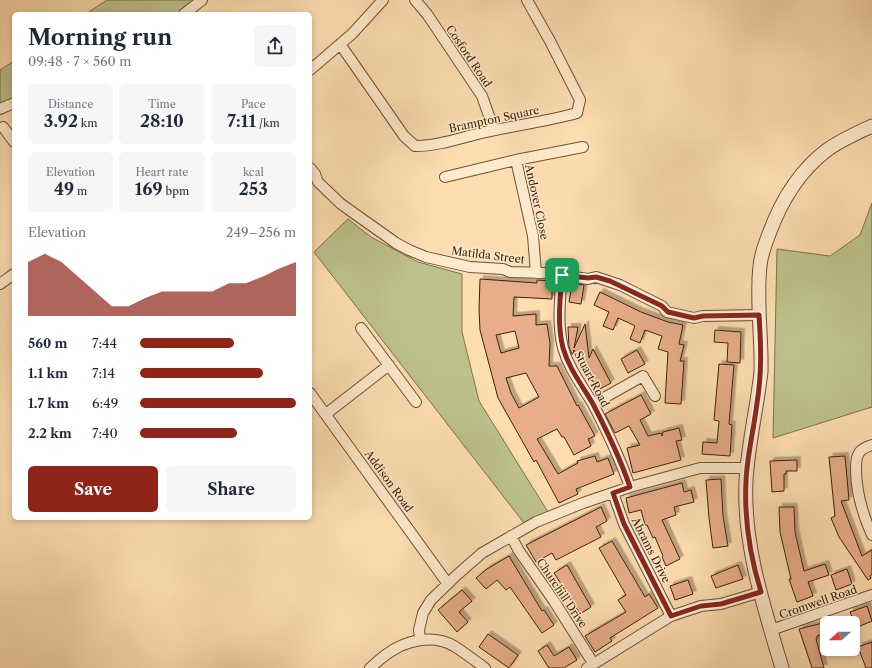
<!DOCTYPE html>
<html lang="en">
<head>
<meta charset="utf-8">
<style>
	body { margin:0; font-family:"Libre Caslon Text",serif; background:#f6f6f7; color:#1f2937; height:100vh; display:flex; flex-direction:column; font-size:15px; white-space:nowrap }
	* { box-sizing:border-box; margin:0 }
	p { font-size:13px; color:#747a83 }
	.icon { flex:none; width:22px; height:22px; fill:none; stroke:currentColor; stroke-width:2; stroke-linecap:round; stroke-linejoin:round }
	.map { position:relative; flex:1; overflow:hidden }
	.sheet { position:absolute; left:12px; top:12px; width:300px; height:508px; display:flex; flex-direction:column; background:#fff; border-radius:6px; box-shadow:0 2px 6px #0003 }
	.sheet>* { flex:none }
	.needle { width:26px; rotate:249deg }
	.tools { position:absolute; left:820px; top:616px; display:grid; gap:8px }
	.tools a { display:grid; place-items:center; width:40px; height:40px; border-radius:6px; background:#fff; box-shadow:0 2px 6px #0003; font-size:20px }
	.pin { position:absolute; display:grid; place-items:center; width:34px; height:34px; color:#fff; margin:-17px; border-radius:8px; box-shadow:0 2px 6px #0006 }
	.round { display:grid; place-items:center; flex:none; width:42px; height:42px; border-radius:6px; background:#f6f6f7 }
	.head { display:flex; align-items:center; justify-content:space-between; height:68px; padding:0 16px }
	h1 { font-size:22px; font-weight:700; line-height:30px }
	.stats { display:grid; grid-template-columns:repeat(3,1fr); gap:6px; height:68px; padding:4px 16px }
	.stats div { display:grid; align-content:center; border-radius:6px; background:#f6f6f7; text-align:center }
	.stats b { font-size:17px; font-weight:700 }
	.stats small { font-size:11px; font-weight:400 }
	.stats p { font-size:11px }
	.chart { height:112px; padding:8px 16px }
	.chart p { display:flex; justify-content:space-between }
	.chart svg { width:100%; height:72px; margin-top:4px; fill:#8f2418; opacity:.7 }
	.action { display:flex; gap:8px; margin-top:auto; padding:8px 16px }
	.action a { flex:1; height:46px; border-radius:6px; background:#8f2418; color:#fff; font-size:16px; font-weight:700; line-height:46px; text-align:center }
	.action a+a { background:#f6f6f7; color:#1f2937 }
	ul { padding:0 16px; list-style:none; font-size:13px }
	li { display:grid; grid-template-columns:64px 48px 1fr; align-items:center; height:30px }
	li i { height:10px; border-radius:5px; background:#8f2418 }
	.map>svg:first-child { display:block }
</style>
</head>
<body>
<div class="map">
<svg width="872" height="668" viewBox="0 0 872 668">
	<defs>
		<filter id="shadow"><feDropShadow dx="3.5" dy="-3.5" stdDeviation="0" flood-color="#0004"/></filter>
	</defs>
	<rect width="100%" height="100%" fill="#fedeb1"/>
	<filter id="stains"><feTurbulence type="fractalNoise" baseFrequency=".005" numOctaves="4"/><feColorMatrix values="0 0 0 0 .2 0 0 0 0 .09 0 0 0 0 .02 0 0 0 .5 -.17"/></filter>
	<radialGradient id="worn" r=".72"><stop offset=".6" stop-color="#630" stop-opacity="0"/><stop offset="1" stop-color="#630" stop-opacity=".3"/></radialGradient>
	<path fill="#bdc28d" stroke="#7e724b" d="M107 0H202L184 14H86Z
		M14 61V103L0 109V70Z
		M872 203V407L773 438 777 249 830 256 860 235Z
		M348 219 371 237 418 262 462 274V332L479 401 548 512 524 523 314 252Z"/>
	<path fill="#e8ad8a" stroke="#402109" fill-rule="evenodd" filter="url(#shadow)" d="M480 279 537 283V280L552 281V299L514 297 513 316 536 314V325L547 324 550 343 549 366H557L577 406 578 405 595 436 588 439 591 446 574 455 564 437H562L557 429 537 439 558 474 578 463 577 461 595 456 597 462 608 458 614 474 576 489 578 494 559 503 536 460 534 462 498 398 480 330 479 309ZM515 331 519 348 501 353 496 335ZM526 373 539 397 519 408 511 393 506 378Z
		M572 284 584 285 581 304 569 302Z
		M600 292 641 312 668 322 683 325 679 344 684 345 680 361H684L681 404 665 403 668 352 658 349 662 336 645 330 640 343 630 339 635 326 627 322 618 318 613 330 603 326 609 312 594 305Z
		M585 324 589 358 593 349 611 383 598 390 591 378V381L574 350 573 354H572L569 347 568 327H578L574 348Z
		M715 330 741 332 740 363 727 362 728 343 714 342Z
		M637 350 645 364 628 373 621 359Z
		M719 364 734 365 729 424 732 425 730 456 702 454 703 442 717 443 719 421 714 420Z
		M641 395 651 414 640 420 648 436 661 433 662 436 663 432 679 428 682 440 676 441 681 460 633 473 627 448 640 445 629 426 615 433 605 414Z
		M845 456 849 500 841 501 862 556 872 550V574L870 576 871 578 868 580 839 537 831 518 835 516 829 457Z
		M797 460V471H786V474H784V491L772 492 770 461Z
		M721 479 723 516 728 546 713 548 709 518 706 480Z
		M682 483 684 492 691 490 694 502 674 507 676 515 662 520 680 559 666 566 662 557 663 556 655 537 653 538 647 525H645L641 510 629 513 626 498Z
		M601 507 607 521 596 527 601 537 556 560 552 553 536 562 526 545Z
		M779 507H794L795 532 804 571 825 564 829 575 808 582 813 596 797 602 789 579H791L780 532Z
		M612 541 645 597 649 594 658 608 610 638 612 641 595 652 585 636 626 612 618 600 626 595 599 548Z
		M509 556 542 611 544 610 554 625 542 633 510 587 506 590 497 580 486 589 476 578 487 569Z
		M567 565 591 607 580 614 554 573Z
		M738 565 743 579 716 588 711 576Z
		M847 569 852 584 836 590 831 575Z
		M688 580 693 594 675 600 670 586Z
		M462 590 472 601 459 612 468 622 457 632 438 610Z
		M867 606 872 621 853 629V619L850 612Z
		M827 622V633L817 636V639H816L824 668H812L799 629Z
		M488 634 518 655 509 668 479 647Z
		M872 642V668H866L858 647Z
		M547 645 554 656 569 647 577 660 564 668H549L538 651Z"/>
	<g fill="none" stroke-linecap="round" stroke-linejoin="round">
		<g stroke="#705033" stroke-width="12">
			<path id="minor" d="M415 0 427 14 482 96 494 130
				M184 14 202 0
				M340 44 404 136 415 146C441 146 465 136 490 131 519 125 548 121 577 113L580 100 550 41 527 0
				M310 70 352 34 383 0
				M0 109 14 103
				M3 127 14 142
				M516 160 533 236 536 273
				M310 168 315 174 318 182 341 204 396 243 409 250 426 257 470 267 503 269 510 272 546 273 588 279 596 277 620 285 662 306 667 312 694 318 703 316 759 315
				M445 177 516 160 583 147
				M562 275C560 299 557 324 563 348 569 369 582 385 593 404 607 431 620 458 630 487
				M0 284 14 274
				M361 328 416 402
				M310 393 448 584
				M593 404 643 376 655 396
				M326 414 389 365
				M872 445C867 447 862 448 859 453 856 457 856 463 856 468 856 492 862 513 872 535
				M613 493 624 524 671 616
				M511 536 519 551 554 601 593 663
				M771 630 872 595
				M420 639 419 630 423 613 431 600 458 574 482 553 536 522 583 503 630 487 700 468H747
				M370 668C376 663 381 658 387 654 406 640 433 634 454 646 465 653 475 661 485 668
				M587 668 671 616 701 606 721 604 761 592"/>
		</g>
		<g stroke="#705033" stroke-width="15">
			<path id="tertiary" d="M782 668C764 607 743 545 746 481 748 444 757 408 761 372 762 337 756 301 760 266 761 255 765 244 769 234 781 201 798 172 827 150 841 140 857 133 872 126"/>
		</g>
		<use href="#minor" stroke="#feeacc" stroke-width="10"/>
		<use href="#tertiary" stroke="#feeacc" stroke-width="13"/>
	</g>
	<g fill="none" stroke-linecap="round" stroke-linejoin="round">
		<g stroke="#fff" stroke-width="8">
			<path id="route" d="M562 275 588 278 596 277 610 281 662 306 668 312 694 318 703 316 759 315C761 345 762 373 757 403 754 429 747 455 746 481 744 519 750 556 761 592L721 604 701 606 671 616 624 524 613 493 630 487C620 458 607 431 593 404 582 385 569 369 563 348 557 324 560 299 562 275Z"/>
		</g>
		<use href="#route" stroke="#8f2418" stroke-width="5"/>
	</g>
	<g text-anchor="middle" stroke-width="3" stroke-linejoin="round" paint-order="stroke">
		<g font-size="11" fill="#402109" stroke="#feeacc">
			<text transform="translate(469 56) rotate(56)" y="4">Cosford Road</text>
			<text transform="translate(494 119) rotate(-12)" y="4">Brampton Square</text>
			<text transform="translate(537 202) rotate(78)" y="4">Andover Close</text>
			<text transform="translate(488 255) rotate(7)" y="4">Matilda Street</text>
			<text transform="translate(592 379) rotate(62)" y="4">Stuart Road</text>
			<text transform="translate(389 481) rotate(54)" y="4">Addison Road</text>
			<text transform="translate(651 550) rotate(63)" y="4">Abrams Drive</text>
			<text transform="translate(562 593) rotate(56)" y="4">Churchill Drive</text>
			<text transform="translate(818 602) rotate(-19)" y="4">Cromwell Road</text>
		</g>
	</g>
	<rect width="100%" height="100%" filter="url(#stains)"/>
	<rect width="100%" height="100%" fill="url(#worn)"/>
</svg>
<div class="tools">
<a><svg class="needle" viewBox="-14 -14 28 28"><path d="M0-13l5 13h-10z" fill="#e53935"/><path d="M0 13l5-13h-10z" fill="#747a83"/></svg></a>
</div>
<div class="pin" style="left:562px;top:275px;background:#1e9e55"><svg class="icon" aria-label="arrive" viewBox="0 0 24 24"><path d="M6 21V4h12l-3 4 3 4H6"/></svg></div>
<section class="sheet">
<div class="head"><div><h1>Morning run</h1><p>09:48 · 7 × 560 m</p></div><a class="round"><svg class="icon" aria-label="share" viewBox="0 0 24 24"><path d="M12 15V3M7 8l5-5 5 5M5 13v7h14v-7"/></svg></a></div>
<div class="stats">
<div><p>Distance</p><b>3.92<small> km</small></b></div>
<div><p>Time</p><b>28:10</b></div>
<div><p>Pace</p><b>7:11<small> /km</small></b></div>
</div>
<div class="stats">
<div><p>Elevation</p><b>49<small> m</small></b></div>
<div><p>Heart rate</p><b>169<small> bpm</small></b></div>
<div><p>kcal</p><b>253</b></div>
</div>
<div class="chart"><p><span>Elevation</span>249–256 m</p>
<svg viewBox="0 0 160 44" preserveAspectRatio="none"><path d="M0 44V11L10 6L20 11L30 20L40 29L50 38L60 38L70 33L80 29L90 29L100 29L110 29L120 24L130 24L140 20L150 15L160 11V44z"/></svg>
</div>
<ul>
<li><b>560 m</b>7:44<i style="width:60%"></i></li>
<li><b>1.1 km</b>7:14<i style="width:79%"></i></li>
<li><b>1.7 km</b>6:49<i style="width:100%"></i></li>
<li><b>2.2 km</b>7:40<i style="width:62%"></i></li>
</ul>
<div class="action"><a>Save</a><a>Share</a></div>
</section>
</div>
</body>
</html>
